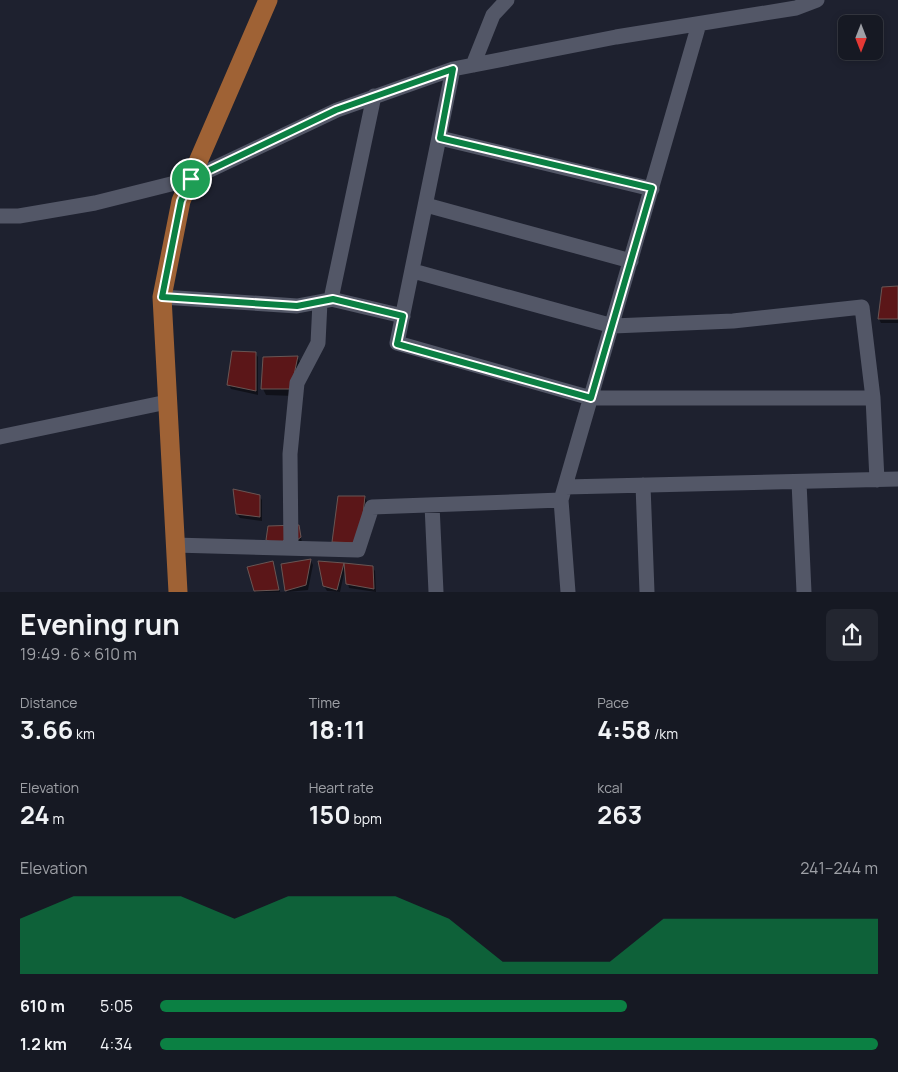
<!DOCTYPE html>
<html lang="en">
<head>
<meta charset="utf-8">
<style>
	body { margin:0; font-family:Manrope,sans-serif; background:#232630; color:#f1f3f6; height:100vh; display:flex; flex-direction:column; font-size:19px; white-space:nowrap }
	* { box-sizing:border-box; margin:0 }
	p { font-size:16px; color:#9ea0a6 }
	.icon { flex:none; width:28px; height:28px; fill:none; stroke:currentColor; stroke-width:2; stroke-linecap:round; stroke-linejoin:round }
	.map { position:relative; height:592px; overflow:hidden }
	.sheet { display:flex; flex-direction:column; background:#161923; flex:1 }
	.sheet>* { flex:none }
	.needle { width:32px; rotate:180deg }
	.fabs { position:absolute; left:838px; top:15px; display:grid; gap:10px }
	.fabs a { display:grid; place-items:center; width:45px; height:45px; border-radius:8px; background:#161923; box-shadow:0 2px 8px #0003,0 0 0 1px #353841; font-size:25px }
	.pin { position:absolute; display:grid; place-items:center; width:42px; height:42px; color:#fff; margin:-21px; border:2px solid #fff; border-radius:50%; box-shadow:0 1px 5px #0007 }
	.round { display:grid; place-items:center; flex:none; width:52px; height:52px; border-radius:8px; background:#232630 }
	.head { display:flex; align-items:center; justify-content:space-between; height:85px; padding:0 20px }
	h1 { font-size:28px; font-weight:700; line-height:38px }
	.metrics { display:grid; grid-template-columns:repeat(3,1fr); gap:8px; height:85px; padding:5px 20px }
	.metrics div { display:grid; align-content:center }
	.metrics b { font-size:25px; font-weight:700 }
	.metrics small { font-size:14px; font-weight:400 }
	.metrics p { font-size:14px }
	.chart { height:140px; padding:10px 20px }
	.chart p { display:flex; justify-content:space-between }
	.chart svg { width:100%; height:90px; margin-top:5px; fill:#0b8043; opacity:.7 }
	ul { padding:0 20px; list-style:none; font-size:16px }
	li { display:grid; grid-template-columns:80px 60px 1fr; align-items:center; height:38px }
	li i { height:12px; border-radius:6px; background:#0b8043 }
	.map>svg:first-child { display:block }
</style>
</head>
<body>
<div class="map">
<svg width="898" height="592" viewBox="0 0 898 592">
	<rect width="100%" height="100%" fill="#1e212f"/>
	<path fill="#0007" d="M898 287V323H881L879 319 883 289Z
		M255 353 258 357V395L231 389 229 385Z
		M297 357 301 363 295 396 266 395 263 389Z
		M259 496 262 500V521L240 518 237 514Z
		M340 497H365L368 504 363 549Z
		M298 526 302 542 270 544Z
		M311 561 313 565 308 590 287 592 282 565Z
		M272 563 280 592H256L255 590Z
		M343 564 345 568 372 567 375 571 376 592 349 588 345 569 340 592 327 591 324 586Z"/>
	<path fill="#5b1618" stroke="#695654" d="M898 286V319H878L882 287Z
		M232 351 256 352V391L227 385Z
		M298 356 291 389H261L263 357Z
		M233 489 260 495V517L236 514Z
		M338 496H365L360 543 332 542Z
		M299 525 301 537 287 548 266 540 268 526Z
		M311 559 306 585 285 591 281 564Z
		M273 561 279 590 254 591 247 567Z
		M318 561 344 563 337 590 323 586Z
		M344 563 373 566 374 589 346 584Z"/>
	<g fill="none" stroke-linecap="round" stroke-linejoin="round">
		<path stroke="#535767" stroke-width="15" d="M473 65 493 15 507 0
			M453 69 397 343 591 398H873L877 480
			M374 96 331 299 403 316
			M440 138 652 189
			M426 205 631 261
			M0 216H19L95 203 191 179 337 110 453 69 616 37 796 8 817 0
			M413 271 613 326 733 321 862 307 873 398
			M162 297 297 306 329 300
			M0 437 167 402
			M799 482 804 592
			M643 485 647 592
			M565 487 898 479
			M561 500 568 592
			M432 505 436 592
			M174 545 358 550 372 507 561 500 699 24
			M291 548 290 454 297 383 318 343 320 302"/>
		<path stroke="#9f6235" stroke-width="19" d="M178 592 162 297 181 201 268 0"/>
	</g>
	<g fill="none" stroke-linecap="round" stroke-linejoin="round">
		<g stroke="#fff" stroke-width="10">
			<path id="route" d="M453 69 440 138 652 188 591 398 397 344 403 316 333 299 297 306 162 297 181 201 191 179 336 110Z"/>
		</g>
		<use href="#route" stroke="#0b8043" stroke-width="6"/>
	</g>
</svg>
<div class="fabs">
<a><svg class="needle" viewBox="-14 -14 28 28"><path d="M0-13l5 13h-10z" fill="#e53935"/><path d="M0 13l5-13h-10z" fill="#9ea0a6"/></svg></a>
</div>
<div class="pin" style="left:191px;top:179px;background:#1e9e55"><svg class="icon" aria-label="arrive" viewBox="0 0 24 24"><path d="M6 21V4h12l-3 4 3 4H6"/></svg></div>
</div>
<section class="sheet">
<div class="head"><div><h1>Evening run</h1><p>19:49 · 6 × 610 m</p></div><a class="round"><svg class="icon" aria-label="share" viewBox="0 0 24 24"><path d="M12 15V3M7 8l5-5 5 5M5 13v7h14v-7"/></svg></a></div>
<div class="metrics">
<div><p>Distance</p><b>3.66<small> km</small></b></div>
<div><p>Time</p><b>18:11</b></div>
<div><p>Pace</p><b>4:58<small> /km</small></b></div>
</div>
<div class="metrics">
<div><p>Elevation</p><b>24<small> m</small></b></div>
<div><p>Heart rate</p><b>150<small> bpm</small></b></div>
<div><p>kcal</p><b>263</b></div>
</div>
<div class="chart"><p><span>Elevation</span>241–244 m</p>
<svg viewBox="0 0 160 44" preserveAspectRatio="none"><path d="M0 44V17L10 6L20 6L30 6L40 17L50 6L60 6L70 6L80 17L90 38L100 38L110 38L120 17L130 17L140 17L150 17L160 17V44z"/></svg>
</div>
<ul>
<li><b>610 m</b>5:05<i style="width:65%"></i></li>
<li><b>1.2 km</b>4:34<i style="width:100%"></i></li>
</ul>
</section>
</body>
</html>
